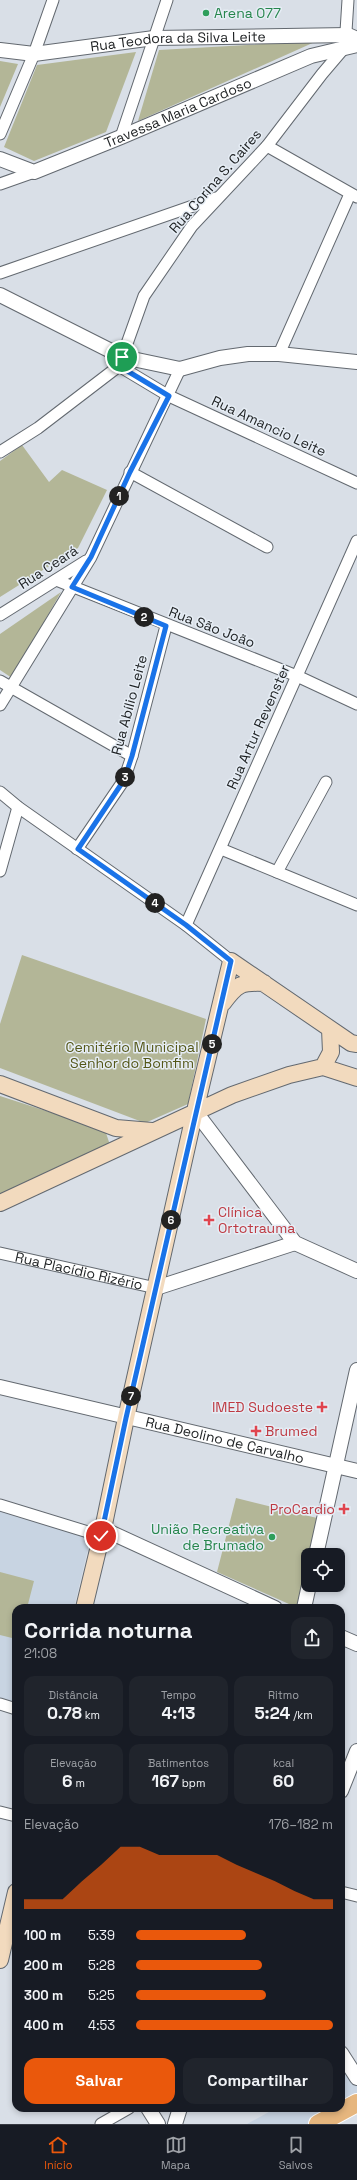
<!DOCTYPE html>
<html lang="pt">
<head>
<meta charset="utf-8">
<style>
	body { margin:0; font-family:"Space Grotesk",sans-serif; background:#20242c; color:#f1f3f6; height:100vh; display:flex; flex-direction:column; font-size:15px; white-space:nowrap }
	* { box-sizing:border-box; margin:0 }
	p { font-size:13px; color:#9ea1a6 }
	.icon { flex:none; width:22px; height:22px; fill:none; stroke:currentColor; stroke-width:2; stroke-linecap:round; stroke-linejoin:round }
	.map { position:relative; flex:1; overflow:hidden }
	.panel { position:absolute; left:12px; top:1604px; width:333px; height:508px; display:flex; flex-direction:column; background:#171b24; border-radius:12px; box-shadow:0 2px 6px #0003 }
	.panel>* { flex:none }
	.buttons { position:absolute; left:301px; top:1548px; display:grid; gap:8px }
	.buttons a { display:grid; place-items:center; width:44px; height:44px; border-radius:8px; background:#171b24; box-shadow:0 2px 6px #0003; font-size:20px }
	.pin { position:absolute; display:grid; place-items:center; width:34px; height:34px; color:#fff; margin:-17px; border:2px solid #fff; border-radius:50%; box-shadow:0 1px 4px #0007 }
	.km { position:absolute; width:20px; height:20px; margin:-10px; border-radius:50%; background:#222; color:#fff; font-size:11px; line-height:20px; text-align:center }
	.round { display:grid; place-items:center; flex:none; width:42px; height:42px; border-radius:12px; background:#20242c }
	.overview { display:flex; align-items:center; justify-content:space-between; height:68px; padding:0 12px }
	h1 { font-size:22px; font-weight:600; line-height:30px }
	.stats { display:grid; grid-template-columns:repeat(3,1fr); gap:6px; height:68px; padding:4px 12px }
	.stats div { display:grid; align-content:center; border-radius:10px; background:#20242c; text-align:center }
	.stats b { font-size:17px; font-weight:600 }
	.stats small { font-size:11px; font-weight:400 }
	.stats p { font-size:11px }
	.chart { height:112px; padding:8px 12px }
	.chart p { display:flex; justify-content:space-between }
	.chart svg { width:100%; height:72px; margin-top:4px; fill:#ea580c; opacity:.7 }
	.action { display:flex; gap:8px; margin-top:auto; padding:8px 12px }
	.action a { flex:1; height:46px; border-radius:12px; background:#ea580c; color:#fff; font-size:16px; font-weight:600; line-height:46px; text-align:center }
	.action a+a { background:#20242c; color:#f1f3f6 }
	ul { padding:0 12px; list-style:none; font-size:13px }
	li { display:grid; grid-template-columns:64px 48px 1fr; align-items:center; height:30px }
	li i { height:10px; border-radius:5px; background:#ea580c }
	.dock { display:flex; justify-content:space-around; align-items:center; height:56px; border-top:1px solid #363941; background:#171b24; font-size:11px; color:#9ea1a6 }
	.dock a { display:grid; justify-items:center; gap:2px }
	.dock .on { color:#ea580c }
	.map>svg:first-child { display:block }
</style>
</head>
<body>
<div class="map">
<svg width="357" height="2124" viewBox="0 0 357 2124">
	<rect width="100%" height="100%" fill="#d9dfe7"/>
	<path fill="#c8d4e2" d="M0 1510 91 1536 74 1608H16V1706L0 1701Z
		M357 2064V2105L322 2124H247L276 2108H341V2073Z"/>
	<path fill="#b3b697" d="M317 41 138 121 159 50Z
		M136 52 106 132 34 161 4 147 37 65Z
		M0 61 18 64 0 107Z
		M22 445 49 482 62 470 107 490 78 548 0 597V461Z
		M61 592 12 678 0 670V634Z
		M22 955 206 1019 188 1104 145 1123 0 1068V1024Z
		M0 1096 105 1130 110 1145 0 1199Z
		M236 1498 321 1519 314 1555H308V1581L298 1608 217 1572Z
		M0 1572 34 1581 27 1608H16V1639L0 1635Z"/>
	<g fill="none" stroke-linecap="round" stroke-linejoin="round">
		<g stroke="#636970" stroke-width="13">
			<g id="minor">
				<path d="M0 134 34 54 53 0"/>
				<path d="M121 137 167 0"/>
				<path d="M267 146 357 197"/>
				<path d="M0 184 34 172"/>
				<path d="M0 273 216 198"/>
				<path d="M279 354 350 194"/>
				<path d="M119 366 169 396 357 483"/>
				<path d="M0 452 38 428 119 366 144 296 192 226 267 146 322 74 345 47 348 0"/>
				<path d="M130 472 267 547"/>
				<path d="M56 580 297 676 357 704"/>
				<path d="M0 615 86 561"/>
				<path d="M0 681 132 756"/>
				<path d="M0 705 91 557 180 369"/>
				<path d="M0 792 18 807 186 925 231 961"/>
				<path d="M77 849 124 780 132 756 166 626"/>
				<path d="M221 849 357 905"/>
				<path d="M0 871 18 807"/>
				<path d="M277 872 326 782"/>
				<path d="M186 925 357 541"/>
				<path id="s1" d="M0 1253 156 1288"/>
				<path d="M0 1505 101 1536"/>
				<path d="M0 1704 16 1709"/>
				<path d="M0 1812 16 1816"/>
				<path d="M341 1892 357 1896"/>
				<path d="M101 2124 129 2108"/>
			</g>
		</g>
		<g stroke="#636970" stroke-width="16">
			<g id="tertiary">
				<path id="s2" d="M0 50 34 54 154 38 348 35 357 39"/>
				<path id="s3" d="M0 159 34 172 121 137 311 56 357 45"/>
				<path d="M0 295 123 357 180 369 220 358 248 354H279L357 362"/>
				<path d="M195 1111 295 1243 357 1271"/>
				<path d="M156 1288 295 1243"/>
				<path id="s4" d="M0 1387 357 1471"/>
				<path d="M103 1529 275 1608"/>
				<path d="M316 1555 357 1370"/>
				<path d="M304 1608 309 1585"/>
				<path d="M341 1637 357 1644"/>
				<path d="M341 1791 357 1751"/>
				<path d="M341 2053 357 2078"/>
				<path d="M148 2108 158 2124"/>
				<path d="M175 2124 180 2108"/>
			</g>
		</g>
		<g stroke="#636970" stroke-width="18">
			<path id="secondary" d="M223 1003C237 984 241 982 264 983
				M323 1067 331 1052 330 1029
				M323 1067 357 1078
				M0 1084 116 1128 152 1131
				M0 1203 232 1095 289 1075 323 1067
				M84 1608 103 1529 126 1418 195 1111 231 961 351 1043 357 1044
				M0 1960 16 1892"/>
		</g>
		<g stroke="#fff" stroke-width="20">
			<path id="primary" d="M318 2124 357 2103"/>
		</g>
		<use href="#minor" stroke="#fff" stroke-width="11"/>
		<use href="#tertiary" stroke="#fff" stroke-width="14"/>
		<use href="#secondary" stroke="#f2dabe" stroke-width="16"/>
		<use href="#primary" stroke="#e6b67e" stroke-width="18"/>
	</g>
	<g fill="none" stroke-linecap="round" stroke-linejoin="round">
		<g stroke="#fff" stroke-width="8">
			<path id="route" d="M101 1536 126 1418 231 961 186 925 78 849 124 780 132 756 166 626 72 587 91 557 130 472 169 396 119 366 122 357"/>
		</g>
		<use href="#route" stroke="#1a73e8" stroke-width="5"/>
	</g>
	<g fill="#2e9e5b" stroke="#e6edf5" stroke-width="1.5">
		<circle cx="206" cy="13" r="4"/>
		<circle cx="272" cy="1537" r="4"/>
	</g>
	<g fill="#e0444e" stroke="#e6edf5" stroke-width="1.5">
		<path d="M207 1214h4v4h4v4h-4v4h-4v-4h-4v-4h4z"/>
		<path d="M320 1401h4v4h4v4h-4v4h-4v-4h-4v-4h4z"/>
		<path d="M254 1425h4v4h4v4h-4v4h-4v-4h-4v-4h4z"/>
		<path d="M342 1503h4v4h4v4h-4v4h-4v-4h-4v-4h4z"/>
	</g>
	<g text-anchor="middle" stroke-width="3" stroke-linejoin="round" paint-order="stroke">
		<g font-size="14" fill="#27864d" stroke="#e6edf5" text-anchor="start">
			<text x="214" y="18">Arena 077</text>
			<text x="264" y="1534" text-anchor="end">União Recreativa<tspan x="264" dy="16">de Brumado</tspan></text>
		</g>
		<g font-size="14" fill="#1d2022" stroke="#e6edf5">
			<text dy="5" stroke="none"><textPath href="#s2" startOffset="179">Rua Teodora da Silva Leite</textPath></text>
			<text dy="5" stroke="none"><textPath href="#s3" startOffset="192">Travessa Maria Cardoso</textPath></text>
			<text transform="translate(215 181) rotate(-49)" y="5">Rua Corina S. Caires</text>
			<text transform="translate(269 426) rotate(25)" y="5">Rua Amancio Leite</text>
			<text transform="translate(48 567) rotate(-33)" y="5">Rua Ceará</text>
			<text transform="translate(212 627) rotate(21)" y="5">Rua São João</text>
			<text transform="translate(129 705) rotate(-75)" y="5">Rua Abílio Leite</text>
			<text transform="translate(258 727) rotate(-66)" y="5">Rua Artur Revenster</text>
			<text dy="5" stroke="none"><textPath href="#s1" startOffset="81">Rua Placídio Rizério</textPath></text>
			<text dy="5" stroke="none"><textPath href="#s4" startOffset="231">Rua Deolino de Carvalho</textPath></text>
		</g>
		<g font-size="14" fill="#545718" stroke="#e6edf5">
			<text x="132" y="1052">Cemitério Municipal<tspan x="132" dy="16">Senhor do Bomfim</tspan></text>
		</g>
		<g font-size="14" fill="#be3a42" stroke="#e6edf5" text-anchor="start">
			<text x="218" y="1217">Clínica<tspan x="218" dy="16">Ortotrauma</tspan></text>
			<text x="313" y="1412" text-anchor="end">IMED Sudoeste</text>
			<text x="265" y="1436">Brumed</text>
			<text x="335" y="1514" text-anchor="end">ProCardio</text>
		</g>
	</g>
</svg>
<div class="buttons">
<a><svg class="icon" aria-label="locate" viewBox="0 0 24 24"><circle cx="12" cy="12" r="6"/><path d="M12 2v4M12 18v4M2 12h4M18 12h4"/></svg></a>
</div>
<div class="pin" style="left:122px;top:357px;background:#1e9e55"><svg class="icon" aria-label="arrive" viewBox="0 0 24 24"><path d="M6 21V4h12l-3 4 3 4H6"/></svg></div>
<div class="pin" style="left:101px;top:1536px;background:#d93025"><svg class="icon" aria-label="check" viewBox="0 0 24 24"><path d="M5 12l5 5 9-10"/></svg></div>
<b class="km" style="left:119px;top:496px">1</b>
<b class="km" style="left:144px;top:617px">2</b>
<b class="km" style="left:125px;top:777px">3</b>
<b class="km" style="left:155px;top:903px">4</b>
<b class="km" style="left:212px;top:1044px">5</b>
<b class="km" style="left:171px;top:1220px">6</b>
<b class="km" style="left:131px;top:1396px">7</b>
<section class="panel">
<div class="overview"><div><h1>Corrida noturna</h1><p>21:08</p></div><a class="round"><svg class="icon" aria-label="share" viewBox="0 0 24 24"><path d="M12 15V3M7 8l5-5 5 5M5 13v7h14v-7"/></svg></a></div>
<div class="stats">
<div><p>Distância</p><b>0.78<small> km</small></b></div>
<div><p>Tempo</p><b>4:13</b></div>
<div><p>Ritmo</p><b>5:24<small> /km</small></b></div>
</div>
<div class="stats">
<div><p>Elevação</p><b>6<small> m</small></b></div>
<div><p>Batimentos</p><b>167<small> bpm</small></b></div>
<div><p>kcal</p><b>60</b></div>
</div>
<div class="chart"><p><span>Elevação</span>176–182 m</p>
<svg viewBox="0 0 160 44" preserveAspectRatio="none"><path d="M0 44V38L10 38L20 38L30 27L40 17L50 6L60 6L70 11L80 11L90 11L100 11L110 17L120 22L130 27L140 33L150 38L160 38V44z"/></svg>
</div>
<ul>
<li><b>100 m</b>5:39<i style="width:56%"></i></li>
<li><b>200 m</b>5:28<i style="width:64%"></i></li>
<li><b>300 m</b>5:25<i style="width:66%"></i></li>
<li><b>400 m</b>4:53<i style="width:100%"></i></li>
</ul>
<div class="action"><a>Salvar</a><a>Compartilhar</a></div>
</section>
</div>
<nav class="dock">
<a class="on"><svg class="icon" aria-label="home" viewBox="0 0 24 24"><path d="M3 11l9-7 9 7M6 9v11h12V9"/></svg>Início</a>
<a><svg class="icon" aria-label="map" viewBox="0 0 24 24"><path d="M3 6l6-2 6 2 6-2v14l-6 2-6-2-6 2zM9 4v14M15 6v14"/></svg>Mapa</a>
<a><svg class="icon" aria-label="saved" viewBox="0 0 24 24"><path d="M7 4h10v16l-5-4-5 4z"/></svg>Salvos</a>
</nav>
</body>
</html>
